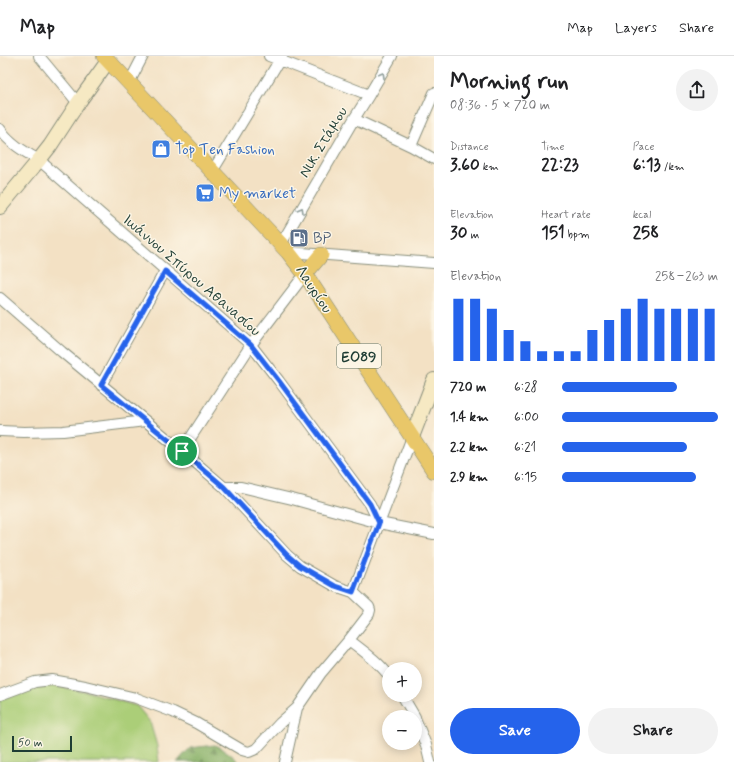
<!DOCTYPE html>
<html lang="en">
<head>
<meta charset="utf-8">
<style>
	body { margin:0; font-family:Mynerve,sans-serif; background:#f2f2f2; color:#202124; height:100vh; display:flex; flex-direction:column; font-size:15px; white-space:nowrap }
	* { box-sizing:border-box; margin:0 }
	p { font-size:13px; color:#757577 }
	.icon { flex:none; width:22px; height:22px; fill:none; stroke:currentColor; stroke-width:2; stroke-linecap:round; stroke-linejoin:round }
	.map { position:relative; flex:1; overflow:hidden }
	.side { display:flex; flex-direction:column; background:#fff; width:300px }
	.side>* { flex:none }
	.tools { position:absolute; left:382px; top:606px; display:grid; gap:8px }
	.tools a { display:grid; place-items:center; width:40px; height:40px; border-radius:50%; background:#fff; box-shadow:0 2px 10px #0003; font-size:20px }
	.scale { position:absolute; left:12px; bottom:10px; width:60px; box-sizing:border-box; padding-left:4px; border:2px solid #1f3d34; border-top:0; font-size:11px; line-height:14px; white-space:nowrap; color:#1f3d34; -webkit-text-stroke:3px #fcf5e5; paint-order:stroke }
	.pin { position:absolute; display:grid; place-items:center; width:34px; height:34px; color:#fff; margin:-17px; border:2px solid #fff; border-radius:50%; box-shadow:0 1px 4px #0007 }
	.round { display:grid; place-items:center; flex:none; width:42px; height:42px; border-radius:21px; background:#f2f2f2 }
	.head { display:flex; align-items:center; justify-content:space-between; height:68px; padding:0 16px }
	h1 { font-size:22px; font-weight:700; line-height:30px }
	.stats { display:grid; grid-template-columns:repeat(3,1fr); gap:6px; height:68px; padding:4px 16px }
	.stats div { display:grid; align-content:center }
	.stats b { font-size:17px; font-weight:700 }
	.stats small { font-size:11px; font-weight:400 }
	.stats p { font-size:11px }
	.chart { height:112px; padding:8px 16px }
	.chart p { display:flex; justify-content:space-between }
	.chart svg { width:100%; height:72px; margin-top:4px; stroke:#2563eb; stroke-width:6 }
	.cta { display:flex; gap:8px; margin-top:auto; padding:8px 16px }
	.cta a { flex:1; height:46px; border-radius:24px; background:#2563eb; color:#fff; font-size:16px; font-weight:700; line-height:46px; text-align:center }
	.cta a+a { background:#f2f2f2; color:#202124 }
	ul { padding:0 16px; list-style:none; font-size:13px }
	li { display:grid; grid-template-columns:64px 48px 1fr; align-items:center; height:30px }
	li i { height:10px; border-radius:5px; background:#2563eb }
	header { display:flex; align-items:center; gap:24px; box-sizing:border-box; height:56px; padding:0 20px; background:#fff; border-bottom:1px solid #e0e0e0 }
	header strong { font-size:19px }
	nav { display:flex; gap:22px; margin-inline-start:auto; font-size:14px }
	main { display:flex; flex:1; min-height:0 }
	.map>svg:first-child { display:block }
</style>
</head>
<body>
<header>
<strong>Map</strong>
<nav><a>Map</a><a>Layers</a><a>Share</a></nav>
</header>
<main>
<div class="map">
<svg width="434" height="706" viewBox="0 0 434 706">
	<defs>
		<pattern id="forest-firs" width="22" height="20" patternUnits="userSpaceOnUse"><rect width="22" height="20" fill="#88b168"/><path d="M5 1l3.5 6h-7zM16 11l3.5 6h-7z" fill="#6f9156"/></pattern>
	</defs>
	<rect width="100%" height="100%" fill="#fcf5e5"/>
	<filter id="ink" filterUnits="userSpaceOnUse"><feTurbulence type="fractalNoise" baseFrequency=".025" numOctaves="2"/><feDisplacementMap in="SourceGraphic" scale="8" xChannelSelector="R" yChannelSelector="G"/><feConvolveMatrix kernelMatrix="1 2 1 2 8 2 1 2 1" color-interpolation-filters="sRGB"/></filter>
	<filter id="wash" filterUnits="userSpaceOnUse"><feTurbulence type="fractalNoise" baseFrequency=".012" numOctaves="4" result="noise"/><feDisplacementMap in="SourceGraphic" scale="16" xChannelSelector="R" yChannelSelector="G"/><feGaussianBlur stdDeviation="0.9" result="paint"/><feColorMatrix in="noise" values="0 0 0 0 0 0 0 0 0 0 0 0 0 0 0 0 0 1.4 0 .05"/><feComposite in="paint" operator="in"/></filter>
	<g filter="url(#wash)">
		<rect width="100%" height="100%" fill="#f3e1c4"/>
		<path fill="#abce78" stroke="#658656" d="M53 630 89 636 137 650 150 666 157 690 159 706H0V643L33 632Z"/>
		<path fill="url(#forest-firs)" stroke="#54774e" d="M215 689 229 697 239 706H177L190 692Z"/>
	</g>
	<g filter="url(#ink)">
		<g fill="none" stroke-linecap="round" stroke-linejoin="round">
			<g stroke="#898f7c" stroke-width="12">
				<path id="street" d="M39 0 78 47
					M269 0 369 39
					M129 27 143 0
					M354 63 411 90 434 103
					M0 73C9 87 25 96 39 104L251 289 279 325 370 448 379 467
					M411 90 434 37
					M212 116 282 0
					M281 188 354 63 369 39 392 0
					M288 196 434 207
					M0 242 62 296 182 395 224 431 287 499 300 510 335 530 353 536 369 551 370 554 369 558 349 584 321 617 297 652 285 706
					M101 329 165 215
					M0 375 24 376 63 375 145 365
					M182 395 251 289 305 218
					M224 431H241L292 443 379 467 434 478
					M353 536 412 381
					M349 584C363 595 379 606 389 620
					M0 639 35 626 52 624 85 630 136 642 173 656 196 667 242 694 249 696 256 693 280 667 297 652
					M402 639 415 661
					M415 662 426 689 430 706"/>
			</g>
			<g stroke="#898f7c" stroke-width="16">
				<path id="secondary" d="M0 151 39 104 50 90 78 47 108 5
					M412 381 434 324"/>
			</g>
			<g stroke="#898f7c" stroke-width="16">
				<path id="primary" d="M104 0 288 196 305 218 434 415
					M305 218 321 199"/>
			</g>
			<use href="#street" stroke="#fff" stroke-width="10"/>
			<use href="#secondary" stroke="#f6e9c3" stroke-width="14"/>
			<use href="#primary" stroke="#e9c769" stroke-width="15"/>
		</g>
		<defs><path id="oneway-chevron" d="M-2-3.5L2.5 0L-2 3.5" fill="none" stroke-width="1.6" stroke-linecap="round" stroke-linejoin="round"/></defs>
		<g stroke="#8f9e9a">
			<use href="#oneway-chevron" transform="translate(382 19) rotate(-59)"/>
			<use href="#oneway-chevron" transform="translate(301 154) rotate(-60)"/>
		</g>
	</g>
	<g fill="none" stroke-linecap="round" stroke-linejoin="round" filter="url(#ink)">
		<g stroke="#fff" stroke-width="8">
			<path id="route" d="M165 215 251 289 279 325 370 448 379 467 353 536 335 530 300 510 287 499 224 431 182 395 101 329Z"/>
		</g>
		<use href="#route" stroke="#2563eb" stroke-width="5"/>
	</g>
	<defs>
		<g id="shop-square" transform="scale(1)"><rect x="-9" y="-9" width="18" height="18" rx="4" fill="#3f7fe0" stroke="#fcf5e5"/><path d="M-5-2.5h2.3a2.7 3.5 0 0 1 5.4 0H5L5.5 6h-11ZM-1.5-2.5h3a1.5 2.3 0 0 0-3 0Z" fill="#fff"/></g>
		<g id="supermarket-square" transform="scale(1)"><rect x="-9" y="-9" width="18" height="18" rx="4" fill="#3f7fe0" stroke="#fcf5e5"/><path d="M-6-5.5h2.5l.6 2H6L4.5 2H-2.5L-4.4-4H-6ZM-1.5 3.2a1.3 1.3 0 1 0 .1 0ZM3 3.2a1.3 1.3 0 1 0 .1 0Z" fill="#fff"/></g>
		<g id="fuel-square" transform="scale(1)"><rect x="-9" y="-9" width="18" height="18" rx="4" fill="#5c6f8a" stroke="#fcf5e5"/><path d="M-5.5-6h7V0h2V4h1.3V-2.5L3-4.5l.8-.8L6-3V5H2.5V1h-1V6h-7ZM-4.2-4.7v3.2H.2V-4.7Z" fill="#fff"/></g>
	</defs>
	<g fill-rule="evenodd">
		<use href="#shop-square" x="161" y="93"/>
		<use href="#supermarket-square" x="205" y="137"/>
		<use href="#fuel-square" x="299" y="182"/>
	</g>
	<g text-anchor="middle" stroke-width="3" stroke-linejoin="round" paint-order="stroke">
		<rect fill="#fcf5e5" stroke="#617469" stroke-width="1" x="337" y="288" width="44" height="24" rx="3"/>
		<g font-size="14" font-weight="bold" fill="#1f3d34">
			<text x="359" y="305">ΕΟ89</text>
		</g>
		<g font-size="15" fill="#1f3d34" stroke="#fcf5e5">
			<text transform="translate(323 86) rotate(-59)" y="5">Νικ. Στάμου</text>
			<text transform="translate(192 219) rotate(41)" y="5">Ιωάννου Σπύρου Αθανασίου</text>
			<text transform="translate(314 233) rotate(56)" y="5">Λαυρίου</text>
		</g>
		<g font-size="15" fill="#366cbe" stroke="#fcf5e5" text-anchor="start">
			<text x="175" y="98">Top Ten Fashion</text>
			<text x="219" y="142">My market</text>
		</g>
		<g font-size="15" fill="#4e5e75" stroke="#fcf5e5" text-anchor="start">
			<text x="313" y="187">BP</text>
		</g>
	</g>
</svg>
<div class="tools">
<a>+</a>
<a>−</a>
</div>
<div class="scale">50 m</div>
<div class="pin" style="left:182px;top:395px;background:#1e9e55"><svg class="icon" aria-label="arrive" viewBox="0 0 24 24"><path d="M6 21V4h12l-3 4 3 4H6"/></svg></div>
</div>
<section class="side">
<div class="head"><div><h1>Morning run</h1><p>08:36 · 5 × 720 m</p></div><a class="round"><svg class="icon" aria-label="share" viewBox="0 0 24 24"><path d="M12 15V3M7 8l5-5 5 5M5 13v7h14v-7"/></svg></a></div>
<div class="stats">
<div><p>Distance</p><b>3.60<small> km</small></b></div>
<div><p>Time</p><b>22:23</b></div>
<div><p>Pace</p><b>6:13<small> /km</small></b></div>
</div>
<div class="stats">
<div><p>Elevation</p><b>30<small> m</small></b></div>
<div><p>Heart rate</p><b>151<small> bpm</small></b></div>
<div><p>kcal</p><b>258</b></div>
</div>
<div class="chart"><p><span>Elevation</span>258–263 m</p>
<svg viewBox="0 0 160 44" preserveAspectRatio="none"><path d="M5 44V6M15 44V6M25 44V12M35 44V25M45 44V32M55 44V38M65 44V38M75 44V38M85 44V25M95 44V19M105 44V12M115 44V6M125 44V12M135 44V12M145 44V12M155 44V12"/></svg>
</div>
<ul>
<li><b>720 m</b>6:28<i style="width:74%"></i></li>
<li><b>1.4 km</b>6:00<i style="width:100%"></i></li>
<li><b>2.2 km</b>6:21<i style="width:80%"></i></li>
<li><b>2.9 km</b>6:15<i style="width:86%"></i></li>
</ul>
<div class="cta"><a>Save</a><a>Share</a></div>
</section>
</main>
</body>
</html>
